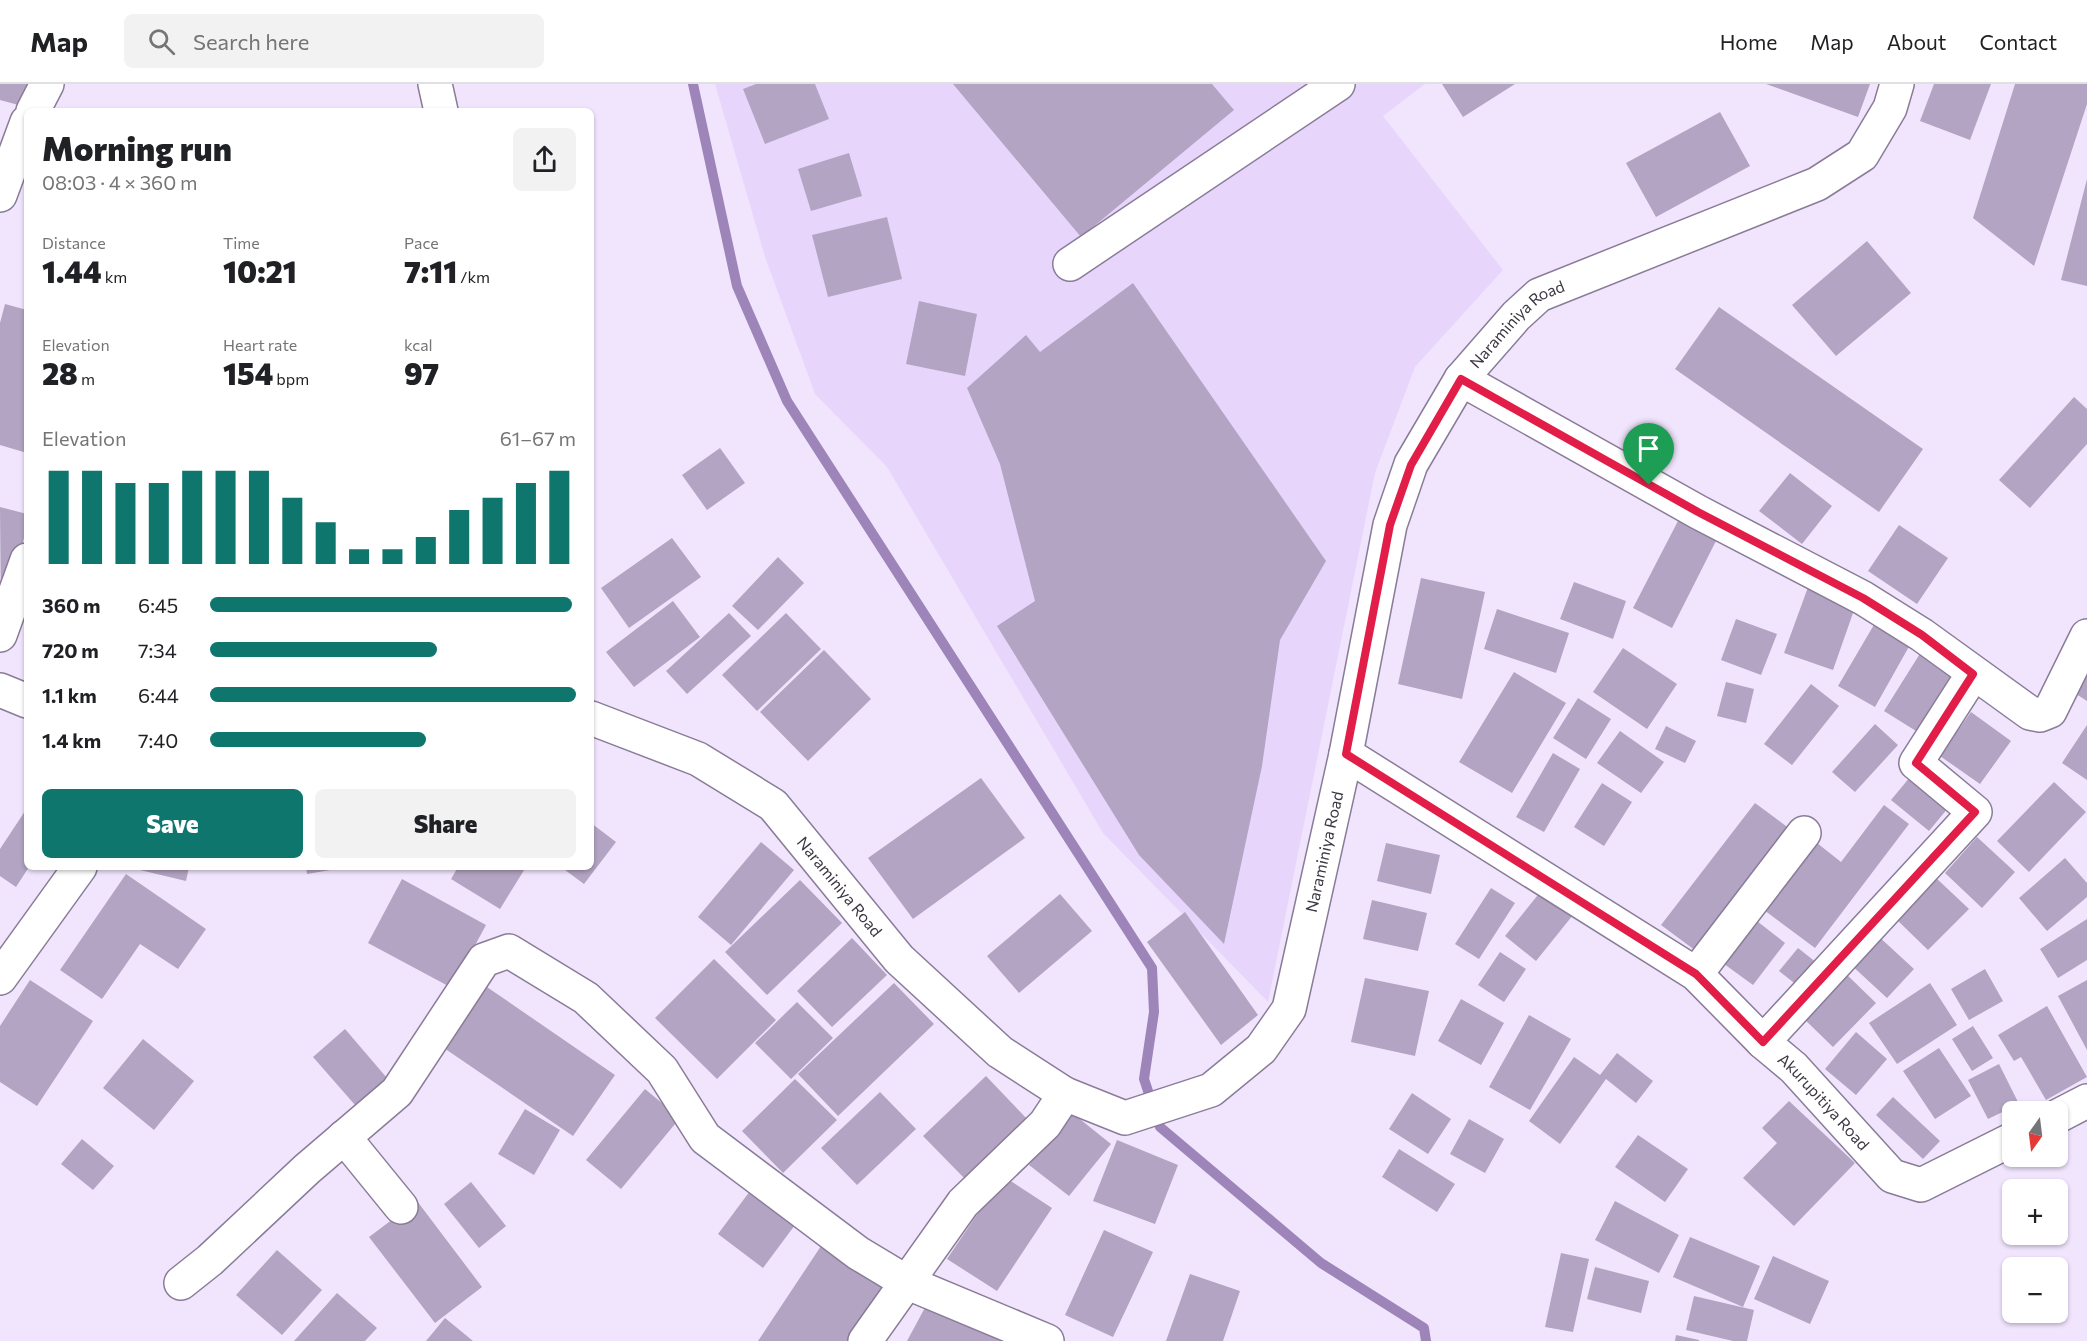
<!DOCTYPE html>
<html lang="en">
<head>
<meta charset="utf-8">
<style>
	body { margin:0; font-family:Commissioner,sans-serif; background:#f2f2f2; color:#202124; height:100vh; display:flex; flex-direction:column; font-size:22px; white-space:nowrap }
	* { box-sizing:border-box; margin:0 }
	p { font-size:20px; color:#757577 }
	.icon { flex:none; width:33px; height:33px; fill:none; stroke:currentColor; stroke-width:2; stroke-linecap:round; stroke-linejoin:round }
	.map { position:relative; flex:1; overflow:hidden }
	.panel { position:absolute; left:24px; top:24px; width:570px; height:762px; display:flex; flex-direction:column; background:#fff; border-radius:9px; box-shadow:0 2px 4px #0004 }
	.panel>* { flex:none }
	.needle { width:39px; rotate:194deg }
	.tools { position:absolute; left:2002px; top:1017px; display:grid; gap:12px }
	.tools a { display:grid; place-items:center; width:66px; height:66px; border-radius:9px; background:#fff; box-shadow:0 2px 4px #0004; font-size:30px }
	.pin { position:absolute; display:grid; place-items:center; width:51px; height:51px; color:#fff; margin:-62px -26px; border-radius:50% 50% 50% 0; rotate:-45deg; box-shadow:0 0 6px #0007 }
	.pin .icon { rotate:45deg }
	.round { display:grid; place-items:center; flex:none; width:63px; height:63px; border-radius:9px; background:#f2f2f2 }
	.summary { display:flex; align-items:center; justify-content:space-between; height:102px; padding:0 18px }
	h1 { font-size:33px; font-weight:800; line-height:45px }
	.figures { display:grid; grid-template-columns:repeat(3,1fr); gap:9px; height:102px; padding:6px 18px }
	.figures div { display:grid; align-content:center }
	.figures b { font-size:30px; font-weight:800 }
	.figures small { font-size:16px; font-weight:400 }
	.figures p { font-size:16px }
	.chart { height:168px; padding:12px 18px }
	.chart p { display:flex; justify-content:space-between }
	.chart svg { width:100%; height:108px; margin-top:6px; stroke:#0f766e; stroke-width:6 }
	.action { display:flex; gap:12px; margin-top:auto; padding:12px 18px }
	.action a { flex:1; height:69px; border-radius:9px; background:#0f766e; color:#fff; font-size:24px; font-weight:800; line-height:69px; text-align:center }
	.action a+a { background:#f2f2f2; color:#202124 }
	ul { padding:0 18px; list-style:none; font-size:20px }
	li { display:grid; grid-template-columns:96px 72px 1fr; align-items:center; height:45px }
	li i { height:15px; border-radius:8px; background:#0f766e }
	header { display:flex; align-items:center; gap:36px; box-sizing:border-box; height:84px; padding:0 30px; background:#fff; border-bottom:2px solid #e0e0e0 }
	header strong { font-size:28px }
	nav { display:flex; gap:33px; margin-inline-start:auto; font-size:21px }
	.search { width:420px; height:54px; background:#f2f2f2; display:flex; align-items:center; gap:15px; box-sizing:border-box; padding:0 21px; border-radius:9px; color:#757577; font-size:22px }
	.map>svg:first-child { display:block }
</style>
</head>
<body>
<header>
<strong>Map</strong>
<div class="search"><svg class="icon" aria-label="search" viewBox="0 0 24 24"><circle cx="10" cy="10" r="6"/><path d="M15 15l6 6"/></svg>Search here</div>
<nav><a>Home</a><a>Map</a><a>About</a><a>Contact</a></nav>
</header>
<div class="map">
<svg width="2087" height="1257" viewBox="0 0 2087 1257">
	<rect width="100%" height="100%" fill="#f1e5fe"/>
	<path fill="#e8d5fc" d="M715 0H1425L1383 32 1503 186 1415 283 1375 389 1268 918 1103 749 887 383 815 310 765 173Z"/>
	<g fill="none" stroke-linecap="round" stroke-linejoin="round">
		<path stroke="#9e85b9" stroke-width="10" d="M693 0 737 202 787 317 1152 884 1154 928 1144 995 1160 1043 1321 1179 1424 1244 1426 1257"/>
	</g>
	<path fill="#b2a4c2" d="M0 0H32L26 23 0 16Z
		M756 0H815L829 35 765 60 743 5Z
		M953 0H1212L1234 26 1081 153Z
		M1442 0H1515L1463 33Z
		M1766 0H1870L1858 33Z
		M1934 0H1991L1970 56 1920 37Z
		M2015 0H2087V20L2034 182 1973 134Z
		M1720 28 1750 82 1656 133 1626 79Z
		M849 69 862 112 811 127 798 85Z
		M2087 95V202L2061 196Z
		M887 133 902 195 828 213 812 151Z
		M1867 157 1911 209 1836 272 1792 221Z
		M1133 199 1326 477 1280 556 1262 682 1224 860 1139 771 997 542 1035 517 1000 380 967 304 1026 251 1040 268Z
		M919 217 977 230 965 292 906 280Z
		M5 220 27 226V369L0 361V239Z
		M1719 223 1923 365 1879 428 1675 285Z
		M2074 313 2087 325V360L2030 424 1999 396Z
		M720 364 745 399 707 426 682 391Z
		M1790 389 1832 422 1802 460 1759 427Z
		M0 423 27 430V444L1 532Z
		M1679 435 1717 455 1672 544 1633 524Z
		M1899 441 1948 474 1917 520 1868 487Z
		M672 454 701 493 629 544 601 504Z
		M778 473 804 499 758 546 732 522Z
		M1421 494 1485 508 1462 615 1398 600Z
		M1811 495 1859 512 1833 586 1784 569Z
		M1574 498 1626 517 1613 555 1560 535Z
		M673 517 700 553 634 603 606 568Z
		M1497 525 1569 549 1556 589 1484 565Z
		M729 529 751 552 687 610 666 587Z
		M786 529 821 565 757 627 722 591Z
		M1736 535 1777 550 1761 591 1721 576Z
		M1875 539 1911 559 1875 623 1838 602Z
		M1623 564 1677 600 1647 645 1593 608Z
		M824 566 871 615 808 677 760 628Z
		M1921 568 1953 589 1916 647 1884 627Z
		M2087 580V617L2070 606Z
		M1514 588 1566 619 1512 709 1459 678Z
		M1726 598 1754 605 1746 639 1717 632Z
		M1811 600 1839 622 1792 681 1764 660Z
		M1578 614 1611 635 1586 675 1553 654Z
		M1971 628 2011 657 1980 700 1940 672Z
		M1875 640 1898 661 1855 708 1832 688Z
		M2087 641V696L2062 679Z
		M1666 642 1696 657 1685 679 1655 665Z
		M1620 647 1664 678 1641 709 1597 679Z
		M1553 669 1580 685 1544 748 1516 733Z
		M1915 687 1953 718 1929 747 1891 716Z
		M981 694 1025 754 913 835 868 774Z
		M2054 698 2086 728 2029 788 1997 757Z
		M1602 699 1632 718 1604 762 1574 743Z
		M1755 719 1790 745 1696 867 1661 841Z
		M1884 721 1909 740 1815 864 1760 823 1812 755 1841 778Z
		M27 724 29 783 16 803 0 792V765Z
		M591 739 616 758 584 800 561 783H591Z
		M1977 753 2015 788 1982 824 1945 789Z
		M761 758 794 786 731 861 698 833Z
		M1386 759 1440 771 1431 810 1377 797Z
		M2065 774 2087 799V813L2047 847 2019 814Z
		M141 783H189L186 797 140 786Z
		M306 783H342V784L307 790Z
		M458 783H526L500 825 451 795Z
		M126 790 206 845 178 885 140 860 102 915 60 886Z
		M1934 792 1969 825 1928 866 1894 833Z
		M402 795 486 841 452 904 368 859Z
		M800 796 842 839 767 911 725 868Z
		M1545 802 1577 826 1536 877 1505 852Z
		M1491 804 1515 819 1479 875 1455 860Z
		M1060 810 1092 847 1019 909 987 872Z
		M1372 816 1427 829 1418 867 1363 855Z
		M1185 828 1258 931 1221 961 1147 858Z
		M1753 834 1785 859 1753 901 1720 877Z
		M2087 835V876L2058 894 2040 865Z
		M1876 850 1914 885 1887 914 1849 879Z
		M852 854 887 891 832 943 797 907Z
		M1798 864 1817 879 1798 902 1779 887Z
		M1500 868 1526 885 1504 918 1478 901Z
		M714 875 776 936 717 995 655 934Z
		M1985 885 2003 917 1969 936 1951 905Z
		M1842 886 1876 919 1833 963 1799 930Z
		M1365 894 1429 907 1415 972 1351 958Z
		M30 896 93 937 37 1022 0 998V942Z
		M2087 896V966L2058 912Z
		M894 899 934 940 838 1032 798 990Z
		M1930 899 1957 941 1897 980 1869 939Z
		M484 901 615 991 573 1052 441 962Z
		M1461 915 1504 939 1481 981 1438 957Z
		M797 918 833 954 791 995 755 959Z
		M2047 922 2087 993 2046 1016 2021 973 2014 977 1998 951Z
		M1529 931 1571 955 1530 1026 1489 1003Z
		M1973 942 1993 974 1972 987 1952 955Z
		M345 945 387 994 355 1021 313 973Z
		M1856 948 1887 975 1856 1011 1825 985Z
		M143 955 194 997 154 1046 103 1004Z
		M1939 964 1971 1012 1935 1035 1903 987Z
		M1617 969 1653 997 1636 1019 1606 995 1560 1060 1529 1037 1574 973 1600 991Z
		M1999 980 2019 1020 1988 1035 1968 996Z
		M986 992 1029 1037 966 1096 923 1052Z
		M795 995 837 1036 783 1089 742 1047Z
		M645 1005 680 1034 621 1105 586 1076Z
		M880 1008 916 1045 857 1101 821 1064Z
		M1412 1009 1451 1035 1428 1070 1389 1045Z
		M1893 1013 1940 1057 1923 1075 1876 1031Z
		M1789 1017 1855 1079 1794 1142 1743 1094 1777 1059 1762 1044Z
		M525 1025 560 1046 534 1091 498 1070Z
		M1071 1028 1111 1060 1069 1112 1029 1081Z
		M1469 1035 1504 1055 1485 1089 1450 1070Z
		M1638 1051 1688 1085 1665 1118 1615 1083Z
		M82 1055 114 1082 93 1106 61 1080Z
		M1117 1056 1178 1081 1155 1140 1093 1117Z
		M1399 1065 1455 1100 1437 1128 1382 1093Z
		M1003 1092 1052 1124 997 1207 947 1175Z
		M471 1098 506 1142 479 1164 444 1120Z
		M750 1107 795 1141 763 1184 718 1150Z
		M417 1117 482 1203 435 1239 369 1153Z
		M1615 1117 1679 1151 1659 1189 1595 1156Z
		M1104 1146 1153 1168 1113 1253 1065 1231Z
		M1690 1153 1760 1182 1743 1223 1673 1193Z
		M823 1159 886 1201 849 1257H758Z
		M277 1166 322 1206 282 1251 236 1211Z
		M1561 1169 1589 1175 1573 1248 1545 1243Z
		M1773 1172 1829 1197 1810 1240 1754 1215Z
		M1595 1183 1649 1197 1641 1229 1587 1215Z
		M1190 1190 1240 1207 1223 1257H1166Z
		M337 1209 377 1244 365 1257H294Z
		M1694 1212 1754 1226 1747 1257H1733L1686 1246Z
		M928 1218 1002 1257H907Z
		M445 1234 473 1257H426Z
		M1676 1251 1699 1256V1257H1675Z"/>
	<g fill="none" stroke-linecap="round" stroke-linejoin="round">
		<g stroke="#8a7c98" stroke-width="36">
			<g id="minor">
				<path d="M435 0 441 27"/>
				<path d="M33 27 47 0"/>
				<path d="M0 111 27 38"/>
				<path d="M1070 180 1338 0"/>
				<path d="M1461 295 1698 428 1863 514 1922 551 2030 629 2040 631 2050 627 2087 552"/>
				<path d="M0 551 27 476"/>
				<path d="M0 606 27 617"/>
				<path id="s1" d="M591 634 698 675 773 721 899 875 1000 968 1065 1010 1125 1034 1211 1006 1261 965 1289 925 1346 670 1390 441 1411 380 1461 295 1516 232 1539 211 1817 100 1862 71 1890 24 1897 0"/>
				<path id="s2" d="M1346 670 1696 890 1763 958 1794 984 1892 1092 1921 1101 2013 1055"/>
				<path d="M1696 890 1804 749"/>
				<path d="M0 894 80 783"/>
				<path d="M1763 958 1975 728 1916 679 1973 590"/>
				<path d="M2058 1032 2087 1017"/>
				<path d="M344 1053 401 1123"/>
				<path d="M181 1199 210 1176 307 1085 397 1008 484 876 509 867 586 914 662 986 705 1054 858 1169 908 1199 1047 1257"/>
				<path d="M865 1257 963 1119 1045 1040 1065 1010"/>
			</g>
		</g>
		<use href="#minor" stroke="#fff" stroke-width="33"/>
	</g>
	<g fill="none" stroke-linecap="round" stroke-linejoin="round">
		<g stroke="#fff" stroke-width="12">
			<path id="route" d="M1461 295 1698 428 1863 514 1922 551 1973 590 1916 679 1975 728 1763 958 1696 890 1346 670 1390 441 1411 381Z"/>
		</g>
		<use href="#route" stroke="#e11d48" stroke-width="8"/>
	</g>
	<g text-anchor="middle" stroke-width="6" stroke-linejoin="round" paint-order="stroke">
		<g font-size="16" fill="#3d3743" stroke="#fff">
			<text dy="6" stroke="none"><textPath href="#s1" startOffset="1622">Naraminiya Road</textPath></text>
			<text dy="6" stroke="none"><textPath href="#s1" startOffset="1046">Naraminiya Road</textPath></text>
			<text dy="6" stroke="none"><textPath href="#s1" startOffset="308">Naraminiya Road</textPath></text>
			<text dy="6" stroke="none"><textPath href="#s2" startOffset="594">Akurupitiya Road</textPath></text>
		</g>
	</g>
</svg>
<div class="tools">
<a><svg class="needle" viewBox="-14 -14 28 28"><path d="M0-13l5 13h-10z" fill="#e53935"/><path d="M0 13l5-13h-10z" fill="#757577"/></svg></a>
<a>+</a>
<a>−</a>
</div>
<div class="pin" style="left:1649px;top:401px;background:#1e9e55"><svg class="icon" aria-label="arrive" viewBox="0 0 24 24"><path d="M6 21V4h12l-3 4 3 4H6"/></svg></div>
<section class="panel">
<div class="summary"><div><h1>Morning run</h1><p>08:03 · 4 × 360 m</p></div><a class="round"><svg class="icon" aria-label="share" viewBox="0 0 24 24"><path d="M12 15V3M7 8l5-5 5 5M5 13v7h14v-7"/></svg></a></div>
<div class="figures">
<div><p>Distance</p><b>1.44<small> km</small></b></div>
<div><p>Time</p><b>10:21</b></div>
<div><p>Pace</p><b>7:11<small> /km</small></b></div>
</div>
<div class="figures">
<div><p>Elevation</p><b>28<small> m</small></b></div>
<div><p>Heart rate</p><b>154<small> bpm</small></b></div>
<div><p>kcal</p><b>97</b></div>
</div>
<div class="chart"><p><span>Elevation</span>61–67 m</p>
<svg viewBox="0 0 160 44" preserveAspectRatio="none"><path d="M5 44V6M15 44V6M25 44V11M35 44V11M45 44V6M55 44V6M65 44V6M75 44V17M85 44V27M95 44V38M105 44V38M115 44V33M125 44V22M135 44V17M145 44V11M155 44V6"/></svg>
</div>
<ul>
<li><b>360 m</b>6:45<i style="width:99%"></i></li>
<li><b>720 m</b>7:34<i style="width:62%"></i></li>
<li><b>1.1 km</b>6:44<i style="width:100%"></i></li>
<li><b>1.4 km</b>7:40<i style="width:59%"></i></li>
</ul>
<div class="action"><a>Save</a><a>Share</a></div>
</section>
</div>
</body>
</html>
